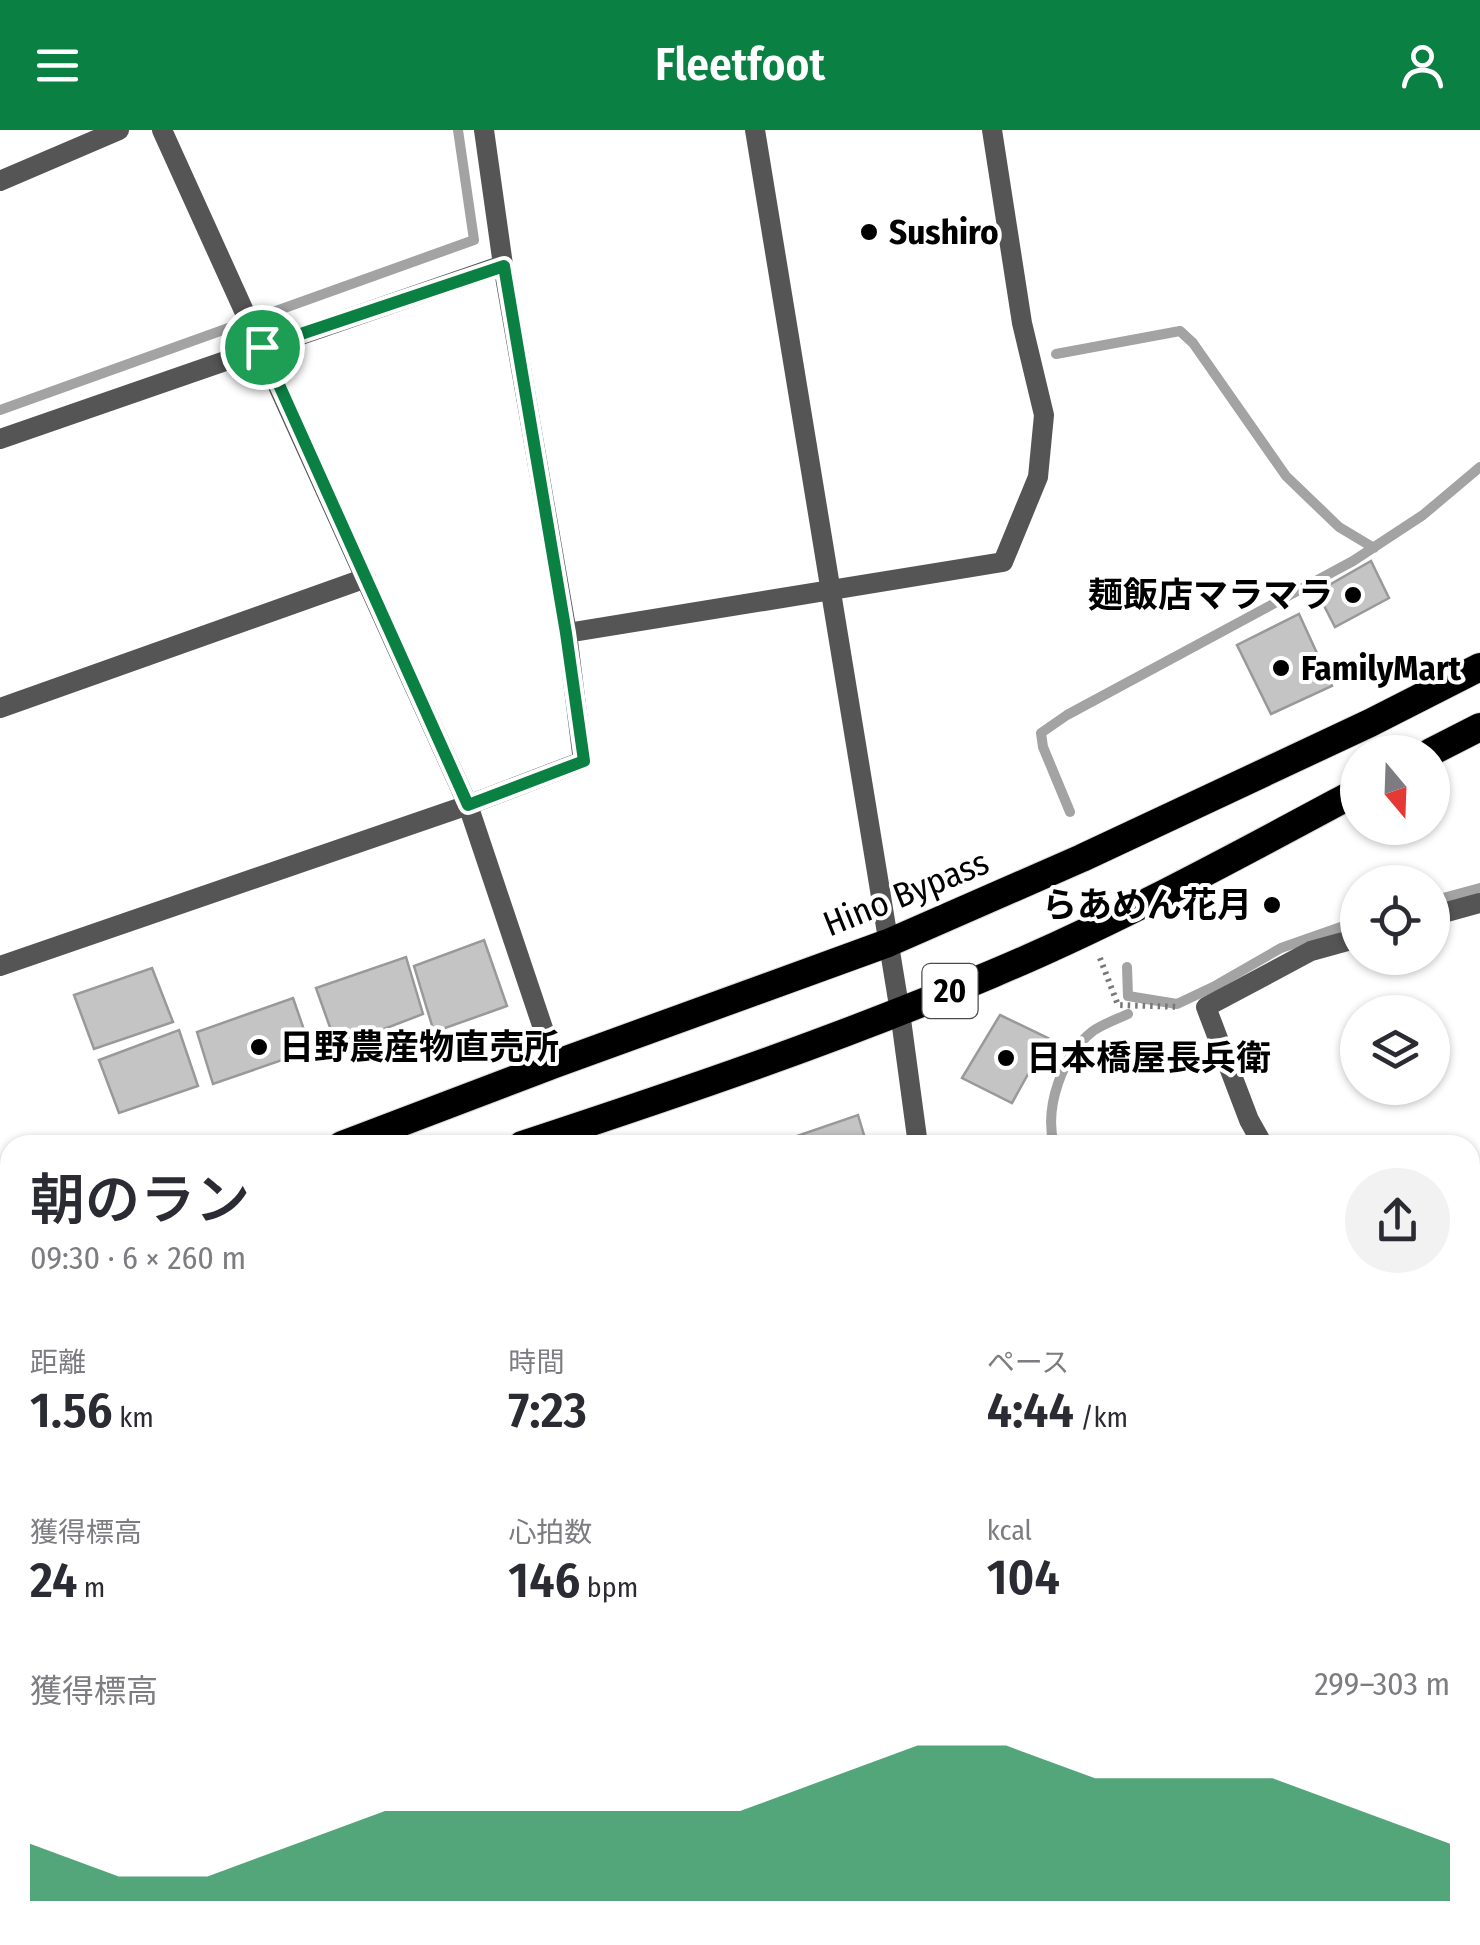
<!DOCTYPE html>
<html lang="ja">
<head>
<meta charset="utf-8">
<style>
	body { margin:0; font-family:"Fira Sans Condensed","Noto Sans JP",sans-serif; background:#f2f2f3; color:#2b2b33; height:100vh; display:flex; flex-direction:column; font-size:38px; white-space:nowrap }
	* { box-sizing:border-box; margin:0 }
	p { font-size:32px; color:#7c7c81 }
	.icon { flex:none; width:55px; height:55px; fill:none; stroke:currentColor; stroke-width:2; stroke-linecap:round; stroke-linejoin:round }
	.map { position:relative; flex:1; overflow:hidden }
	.sheet { position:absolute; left:0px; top:1005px; width:1480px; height:810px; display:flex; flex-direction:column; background:#fff; border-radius:30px 30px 0 0; box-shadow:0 2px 8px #0004 }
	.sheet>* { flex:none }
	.needle { width:65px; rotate:161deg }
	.controls { position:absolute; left:1340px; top:605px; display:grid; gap:20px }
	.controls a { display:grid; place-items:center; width:110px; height:110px; border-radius:50%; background:#fff; box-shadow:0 2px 8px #0004; font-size:50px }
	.pin { position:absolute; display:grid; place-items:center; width:85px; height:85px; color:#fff; margin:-42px; border:5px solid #fff; border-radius:50%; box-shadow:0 2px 10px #0007 }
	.round { display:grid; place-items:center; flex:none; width:105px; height:105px; border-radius:52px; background:#f2f2f3 }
	.summary { display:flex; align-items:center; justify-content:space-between; height:170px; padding:0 30px }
	h1 { font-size:55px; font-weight:600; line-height:75px }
	.metrics { display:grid; grid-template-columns:repeat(3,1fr); gap:15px; height:170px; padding:10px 30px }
	.metrics div { display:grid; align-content:center }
	.metrics b { font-size:50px; font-weight:600 }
	.metrics small { font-size:28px; font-weight:400 }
	.metrics p { font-size:28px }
	.chart { height:280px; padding:20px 30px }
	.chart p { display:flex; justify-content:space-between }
	.chart svg { width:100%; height:180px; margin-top:10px; fill:#0b8043; opacity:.7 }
	header { display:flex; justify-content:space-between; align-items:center; height:130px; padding:0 30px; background:#0b8043; color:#fff; font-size:45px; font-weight:600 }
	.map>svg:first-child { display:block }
</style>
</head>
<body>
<header><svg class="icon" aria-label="menu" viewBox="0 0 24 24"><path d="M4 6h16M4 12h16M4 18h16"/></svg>Fleetfoot<svg class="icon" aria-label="person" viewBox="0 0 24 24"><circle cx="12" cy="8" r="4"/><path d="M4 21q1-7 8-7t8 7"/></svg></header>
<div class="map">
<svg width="1480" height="1815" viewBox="0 0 1480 1815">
	<rect width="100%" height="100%" fill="#fff"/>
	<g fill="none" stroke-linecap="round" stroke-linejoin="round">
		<path stroke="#a3a3a3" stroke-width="10" d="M1056 224 1180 201 1193 213 1286 346 1339 397 1374 418
			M0 280 474 110 458 0
			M1070 682 1043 617 1041 603 1067 585 1353 431 1423 385 1480 337
			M1432 771 1480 758
			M1127 837 1128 866 1177 874 1213 857 1281 818 1358 791
			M1054 1015C1044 978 1062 925 1093 901 1103 894 1117 889 1128 884
			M418 1815 442 1805"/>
	</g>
	<path fill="#c4c4c4" stroke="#999" stroke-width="2.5" d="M1371 431 1389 468 1335 497 1317 462Z
		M1299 484 1332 556 1271 584 1237 515Z
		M484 810 507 876 434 902 414 836Z
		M406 827 423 884 337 917 316 858Z
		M152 838 173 892 94 919 74 865Z
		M293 868 311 920 213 954 197 902Z
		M1000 885 1048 908 1012 973 962 948Z
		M179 900 198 956 119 983 99 930Z
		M858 985 867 1015H793L791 1008Z"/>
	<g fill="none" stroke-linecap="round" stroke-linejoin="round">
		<g stroke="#dbdbdb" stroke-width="30">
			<path id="trunk" d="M1431 622 1480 597
				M342 1015 555 934 888 813 1082 728 1370 593 1480 537
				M522 1015C680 963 839 909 992 844 1118 791 1237 726 1358 661
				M0 1138 10 1135
				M0 1195 10 1192"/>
		</g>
		<path stroke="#777" stroke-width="6" stroke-dasharray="2.5 5" stroke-linecap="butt" d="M1100 828 1118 875 1180 877"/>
		<path stroke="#555" stroke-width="20" d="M162 0 468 675 555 934
			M484 0 503 135
			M0 51 119 0
			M0 309 503 135 567 503 583 631 468 675 0 836
			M567 503 1003 432 1038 347 1044 285 1022 193 992 0
			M0 578 366 448
			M1432 786 1480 773
			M1263 1015 1249 990 1206 877 1311 821 1358 808
			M1470 1314 1480 1316
			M0 1454 10 1480
			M0 1747 10 1743
			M122 1805 126 1815
			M747 1805 748 1815
			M1258 1805 1259 1815"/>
		<path stroke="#555" stroke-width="20" d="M755 0 900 882 918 1015
			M999 1805 1000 1815
			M501 1815 532 1805"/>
		<use href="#trunk" stroke="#000" stroke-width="28"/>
	</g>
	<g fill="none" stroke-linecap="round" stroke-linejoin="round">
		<g stroke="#fff" stroke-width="20">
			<path id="route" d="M504 136 566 503 584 631 468 675 262 217Z"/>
		</g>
		<use href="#route" stroke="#0b8043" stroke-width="12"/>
	</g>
	<g fill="#000" stroke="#fff" stroke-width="4">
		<circle cx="869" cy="102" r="10"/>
		<circle cx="1353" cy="465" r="10"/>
		<circle cx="1281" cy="538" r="10"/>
		<circle cx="1272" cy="775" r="10"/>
		<circle cx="259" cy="917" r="10"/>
		<circle cx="1006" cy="928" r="10"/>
	</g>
	<g text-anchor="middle" stroke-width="8" stroke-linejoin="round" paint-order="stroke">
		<rect fill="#fff" stroke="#4c4c4c" stroke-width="2.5" x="922.5" y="834" width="55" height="54" rx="8"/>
		<g font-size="32" font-weight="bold" fill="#000">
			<text x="950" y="872">20</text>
		</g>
		<g font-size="35" font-weight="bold" fill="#000" stroke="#fff" text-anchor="start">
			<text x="889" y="114">Sushiro</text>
			<text x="1333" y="477" text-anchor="end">麺飯店マラマラ</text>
			<text x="1301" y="550">FamilyMart</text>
			<text x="1252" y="787" text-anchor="end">らあめん花月</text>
			<text x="279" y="929">日野農産物直売所</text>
			<text x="1026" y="940">日本橋屋長兵衛</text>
		</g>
		<g font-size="35" fill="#000" stroke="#fff">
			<text transform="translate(906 763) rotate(-22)" y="12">Hino Bypass</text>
		</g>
	</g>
</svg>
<div class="controls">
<a><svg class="needle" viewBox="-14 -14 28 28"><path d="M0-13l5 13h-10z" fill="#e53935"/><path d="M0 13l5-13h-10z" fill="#7c7c81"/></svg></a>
<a><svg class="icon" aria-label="locate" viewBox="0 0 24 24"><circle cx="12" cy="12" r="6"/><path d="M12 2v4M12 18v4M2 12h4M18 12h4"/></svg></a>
<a><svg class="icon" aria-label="layers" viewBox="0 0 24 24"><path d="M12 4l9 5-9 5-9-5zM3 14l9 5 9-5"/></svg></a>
</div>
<div class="pin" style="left:262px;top:217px;background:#1e9e55"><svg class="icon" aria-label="arrive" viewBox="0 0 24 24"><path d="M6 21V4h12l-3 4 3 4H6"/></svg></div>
<section class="sheet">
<div class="summary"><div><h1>朝のラン</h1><p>09:30 · 6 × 260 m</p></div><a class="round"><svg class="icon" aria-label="share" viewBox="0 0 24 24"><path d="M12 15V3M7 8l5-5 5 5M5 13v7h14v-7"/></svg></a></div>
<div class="metrics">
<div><p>距離</p><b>1.56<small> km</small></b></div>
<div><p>時間</p><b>7:23</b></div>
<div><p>ペース</p><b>4:44<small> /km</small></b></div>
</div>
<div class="metrics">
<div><p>獲得標高</p><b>24<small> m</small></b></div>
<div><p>心拍数</p><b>146<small> bpm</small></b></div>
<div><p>kcal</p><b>104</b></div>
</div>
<div class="chart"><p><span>獲得標高</span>299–303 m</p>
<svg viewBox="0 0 160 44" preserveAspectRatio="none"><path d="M0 44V30L10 38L20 38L30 30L40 22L50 22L60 22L70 22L80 22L90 14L100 6L110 6L120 14L130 14L140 14L150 22L160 30V44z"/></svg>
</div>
</section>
</div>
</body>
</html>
